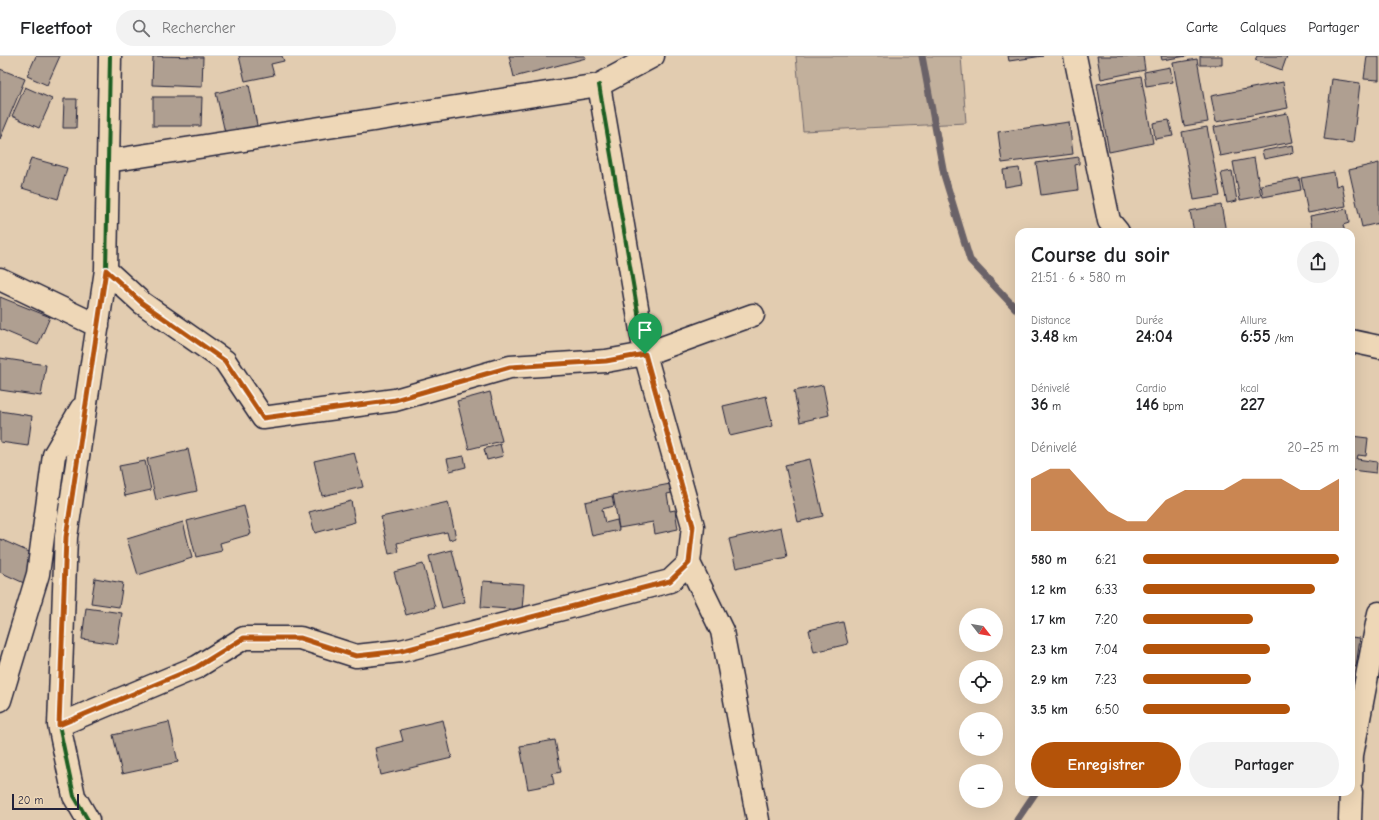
<!DOCTYPE html>
<html lang="fr">
<head>
<meta charset="utf-8">
<style>
	body { margin:0; font-family:"Comic Neue",sans-serif; background:#f2f2f2; color:#202124; height:100vh; display:flex; flex-direction:column; font-size:15px; white-space:nowrap }
	* { box-sizing:border-box; margin:0 }
	p { font-size:13px; color:#757577 }
	.icon { flex:none; width:22px; height:22px; fill:none; stroke:currentColor; stroke-width:2; stroke-linecap:round; stroke-linejoin:round }
	.map { position:relative; flex:1; overflow:hidden }
	.drawer { position:absolute; left:1015px; top:172px; width:340px; height:568px; display:flex; flex-direction:column; background:#fff; border-radius:12px; box-shadow:0 4px 16px #0002 }
	.drawer>* { flex:none }
	.needle { width:26px; rotate:121deg }
	.controls { position:absolute; left:959px; top:552px; display:grid; gap:8px }
	.controls a { display:grid; place-items:center; width:44px; height:44px; border-radius:50%; background:#fff; box-shadow:0 4px 16px #0002; font-size:20px }
	.scale { position:absolute; left:12px; bottom:10px; width:67px; box-sizing:border-box; padding-left:4px; border:2px solid #22223b; border-top:0; font-size:11px; line-height:14px; white-space:nowrap; color:#22223b; -webkit-text-stroke:3px #eed7b7; paint-order:stroke }
	.pin { position:absolute; display:grid; place-items:center; width:34px; height:34px; color:#fff; margin:-41px -17px; border-radius:50% 50% 50% 0; rotate:-45deg; box-shadow:0 0 4px #0007 }
	.pin .icon { rotate:45deg }
	.round { display:grid; place-items:center; flex:none; width:42px; height:42px; border-radius:21px; background:#f2f2f2 }
	.headline { display:flex; align-items:center; justify-content:space-between; height:68px; padding:0 16px }
	h1 { font-size:22px; font-weight:700; line-height:30px }
	.stats { display:grid; grid-template-columns:repeat(3,1fr); gap:6px; height:68px; padding:4px 16px }
	.stats div { display:grid; align-content:center }
	.stats b { font-size:17px; font-weight:700 }
	.stats small { font-size:11px; font-weight:400 }
	.stats p { font-size:11px }
	.chart { height:112px; padding:8px 16px }
	.chart p { display:flex; justify-content:space-between }
	.chart svg { width:100%; height:72px; margin-top:4px; fill:#b45309; opacity:.7 }
	.action { display:flex; gap:8px; margin-top:auto; padding:8px 16px }
	.action a { flex:1; height:46px; border-radius:24px; background:#b45309; color:#fff; font-size:16px; font-weight:700; line-height:46px; text-align:center }
	.action a+a { background:#f2f2f2; color:#202124 }
	ul { padding:0 16px; list-style:none; font-size:13px }
	li { display:grid; grid-template-columns:64px 48px 1fr; align-items:center; height:30px }
	li i { height:10px; border-radius:5px; background:#b45309 }
	header { display:flex; align-items:center; gap:24px; box-sizing:border-box; height:56px; padding:0 20px; background:#fff; border-bottom:1px solid #e0e0e0 }
	header strong { font-size:19px }
	nav { display:flex; gap:22px; margin-inline-start:auto; font-size:14px }
	.search { width:280px; height:36px; background:#f2f2f2; display:flex; align-items:center; gap:10px; box-sizing:border-box; padding:0 14px; border-radius:22px; color:#757577; font-size:15px }
	.map>svg:first-child { display:block }
</style>
</head>
<body>
<header>
<strong>Fleetfoot</strong>
<div class="search"><svg class="icon" aria-label="search" viewBox="0 0 24 24"><circle cx="10" cy="10" r="6"/><path d="M15 15l6 6"/></svg>Rechercher</div>
<nav><a>Carte</a><a>Calques</a><a>Partager</a></nav>
</header>
<div class="map">
<svg width="1379" height="764" viewBox="0 0 1379 764">
	<rect width="100%" height="100%" fill="#e2ccb0"/>
	<filter id="ink" filterUnits="userSpaceOnUse"><feTurbulence type="fractalNoise" baseFrequency=".025" numOctaves="2"/><feDisplacementMap in="SourceGraphic" scale="8" xChannelSelector="R" yChannelSelector="G"/><feConvolveMatrix kernelMatrix="1 2 1 2 8 2 1 2 1" color-interpolation-filters="sRGB"/></filter>
	<g filter="url(#ink)">
		<path fill="#c2b09c" stroke="#72696c" d="M796 0H961L966 67 803 75Z"/>
		<g fill="none" stroke-linecap="round" stroke-linejoin="round">
			<path stroke="#6b6267" stroke-width="7" d="M922 0 944 119 970 204 1019 256
				M1017 764 1036 736"/>
		</g>
		<path fill="#af9f91" stroke="#22223b" d="M36 0H60L47 29 27 20Z
			M153 0 203 1 202 31 152 29Z
			M239 0H282L284 5 271 8 274 19 245 25Z
			M509 0H585L586 2 514 21Z
			M1008 0H1043L1009 5Z
			M1097 0H1143L1145 14 1101 23Z
			M1161 0H1187L1162 4Z
			M1200 0H1222V9H1200Z
			M1257 0H1287L1282 14 1255 4Z
			M1367 0H1379V24L1364 23Z
			M1197 3 1208 66 1184 70 1173 7Z
			M1170 11 1173 26 1146 30 1144 16Z
			M0 13 25 23 0 83Z
			M1141 20 1153 87 1109 96 1097 28Z
			M1332 23 1360 27 1353 87 1324 83Z
			M1283 26 1288 52 1216 66 1211 40Z
			M249 29 258 74 226 81 216 37Z
			M25 31 52 43 39 72 12 60Z
			M153 41H202L201 70H153Z
			M64 43H77L76 72H63Z
			M1287 57 1293 86 1220 100 1214 71Z
			M1169 64 1173 80 1155 83 1153 67Z
			M1069 66 1073 98 1002 107 998 76Z
			M1207 71 1220 140 1194 144 1182 76Z
			M1293 89 1294 97 1264 103 1262 95Z
			M1079 101V108L1075 109 1078 134 1041 139 1036 107Z
			M31 102 67 112 58 143 22 132Z
			M1254 102 1261 140 1240 144 1233 106Z
			M1379 107V167L1362 171 1349 114Z
			M1019 112 1022 128 1005 131 1003 114Z
			M1232 115 1237 145 1227 147 1221 117Z
			M1334 116 1336 130 1342 128 1346 150 1308 157 1301 122Z
			M1299 122 1301 134 1263 141 1261 129Z
			M1221 149 1226 176H1194L1190 155Z
			M1347 153 1349 167 1343 169 1345 176H1313L1310 160Z
			M0 241 50 261 38 289 0 273Z
			M0 302 46 309 41 340 0 334Z
			M823 329 829 359 800 366 794 335Z
			M490 336 502 385 469 393 457 345Z
			M766 340 773 370 730 380 723 350Z
			M0 355 32 360 28 390 0 386Z
			M1351 380 1368 382 1366 400 1358 399 1357 403 1377 406 1376 417 1351 414Z
			M500 388 503 400 487 404 484 393Z
			M188 393 197 435 156 444 147 403Z
			M354 396 363 431 322 440 314 405Z
			M464 400 466 411 450 415 447 403Z
			M810 403 823 460 798 466 785 409Z
			M145 405 151 434 125 440 119 410Z
			M670 428 672 437 667 438 670 455 675 454 678 473 655 478 653 466 619 472 613 439Z
			M612 440 614 450 602 453 605 467 617 464 619 474 592 480 585 446Z
			M351 445 355 466 315 477 309 456Z
			M448 446 456 482 449 484 447 476 397 487 399 496 389 498 381 461Z
			M244 450 251 478 220 487 222 495 196 501 187 465Z
			M183 466 192 502 138 519 127 483Z
			M781 471 787 501 736 512 729 483Z
			M0 483 36 499 24 527 0 516Z
			M452 494 465 546 442 552 429 500Z
			M423 508 435 551 406 559 394 516Z
			M95 522 123 527 119 551 91 547Z
			M483 525 524 528 522 554 481 551Z
			M86 552 122 557 117 588 82 583Z
			M843 566 848 588 814 596 809 574Z
			M1351 581 1360 582 1356 611 1351 610Z
			M1351 619 1357 620 1351 646Z
			M443 664 452 702 381 719 375 692 403 685 400 674Z
			M169 666 178 706 122 718 113 679Z
			M555 684 561 716 552 718 554 728 528 733 520 690Z"/>
		<g fill="none" stroke-linecap="round" stroke-linejoin="round">
			<g stroke="#22223b" stroke-width="25">
				<path id="minor" d="M1075 0 1109 165 1118 176
					M108 105 599 29 653 0
					M106 214 142 247 225 305 263 362 395 344 510 311 606 305 645 298 753 259
					M0 223 98 270
					M1351 285 1379 291
					M689 507 722 575 758 764
					M0 644 38 518 54 399 81 353
					M59 669 197 611 244 582H300L356 600 401 595 670 525 689 507 693 470 645 298 599 29
					M1351 725 1352 699 1379 557
					M88 764 74 740 59 669 66 481 106 214 110 0
					M1350 764 1351 736"/>
			</g>
			<use href="#minor" stroke="#eed7b7" stroke-width="22"/>
			<g stroke="#eed7b7" stroke-width="6">
				<path id="cycleway" d="M59 669 197 611 244 582H300L356 600 401 595 670 525 689 507 693 470 645 298 599 29
					M88 764 74 740 59 669 66 481 106 214 110 0"/>
			</g>
			<use href="#cycleway" stroke="#1b5e20" stroke-width="4"/>
		</g>
	</g>
	<g fill="none" stroke-linecap="round" stroke-linejoin="round" filter="url(#ink)">
		<g stroke="#fff" stroke-width="8">
			<path id="route" d="M106 214 142 247 225 305 263 362 395 344 510 311 606 305 645 298 693 470 689 507 670 525 401 595 356 600 300 582H244L197 611 59 669 66 481Z"/>
		</g>
		<use href="#route" stroke="#b45309" stroke-width="5"/>
	</g>
</svg>
<div class="controls">
<a><svg class="needle" viewBox="-14 -14 28 28"><path d="M0-13l5 13h-10z" fill="#e53935"/><path d="M0 13l5-13h-10z" fill="#757577"/></svg></a>
<a><svg class="icon" aria-label="locate" viewBox="0 0 24 24"><circle cx="12" cy="12" r="6"/><path d="M12 2v4M12 18v4M2 12h4M18 12h4"/></svg></a>
<a>+</a>
<a>−</a>
</div>
<div class="scale">20 m</div>
<div class="pin" style="left:645px;top:298px;background:#1e9e55"><svg class="icon" aria-label="arrive" viewBox="0 0 24 24"><path d="M6 21V4h12l-3 4 3 4H6"/></svg></div>
<section class="drawer">
<div class="headline"><div><h1>Course du soir</h1><p>21:51 · 6 × 580 m</p></div><a class="round"><svg class="icon" aria-label="share" viewBox="0 0 24 24"><path d="M12 15V3M7 8l5-5 5 5M5 13v7h14v-7"/></svg></a></div>
<div class="stats">
<div><p>Distance</p><b>3.48<small> km</small></b></div>
<div><p>Durée</p><b>24:04</b></div>
<div><p>Allure</p><b>6:55<small> /km</small></b></div>
</div>
<div class="stats">
<div><p>Dénivelé</p><b>36<small> m</small></b></div>
<div><p>Cardio</p><b>146<small> bpm</small></b></div>
<div><p>kcal</p><b>227</b></div>
</div>
<div class="chart"><p><span>Dénivelé</span>20–25 m</p>
<svg viewBox="0 0 160 44" preserveAspectRatio="none"><path d="M0 44V12L10 6L20 6L30 19L40 32L50 38L60 38L70 25L80 19L90 19L100 19L110 12L120 12L130 12L140 19L150 19L160 12V44z"/></svg>
</div>
<ul>
<li><b>580 m</b>6:21<i style="width:100%"></i></li>
<li><b>1.2 km</b>6:33<i style="width:88%"></i></li>
<li><b>1.7 km</b>7:20<i style="width:56%"></i></li>
<li><b>2.3 km</b>7:04<i style="width:65%"></i></li>
<li><b>2.9 km</b>7:23<i style="width:55%"></i></li>
<li><b>3.5 km</b>6:50<i style="width:75%"></i></li>
</ul>
<div class="action"><a>Enregistrer</a><a>Partager</a></div>
</section>
</div>
</body>
</html>
